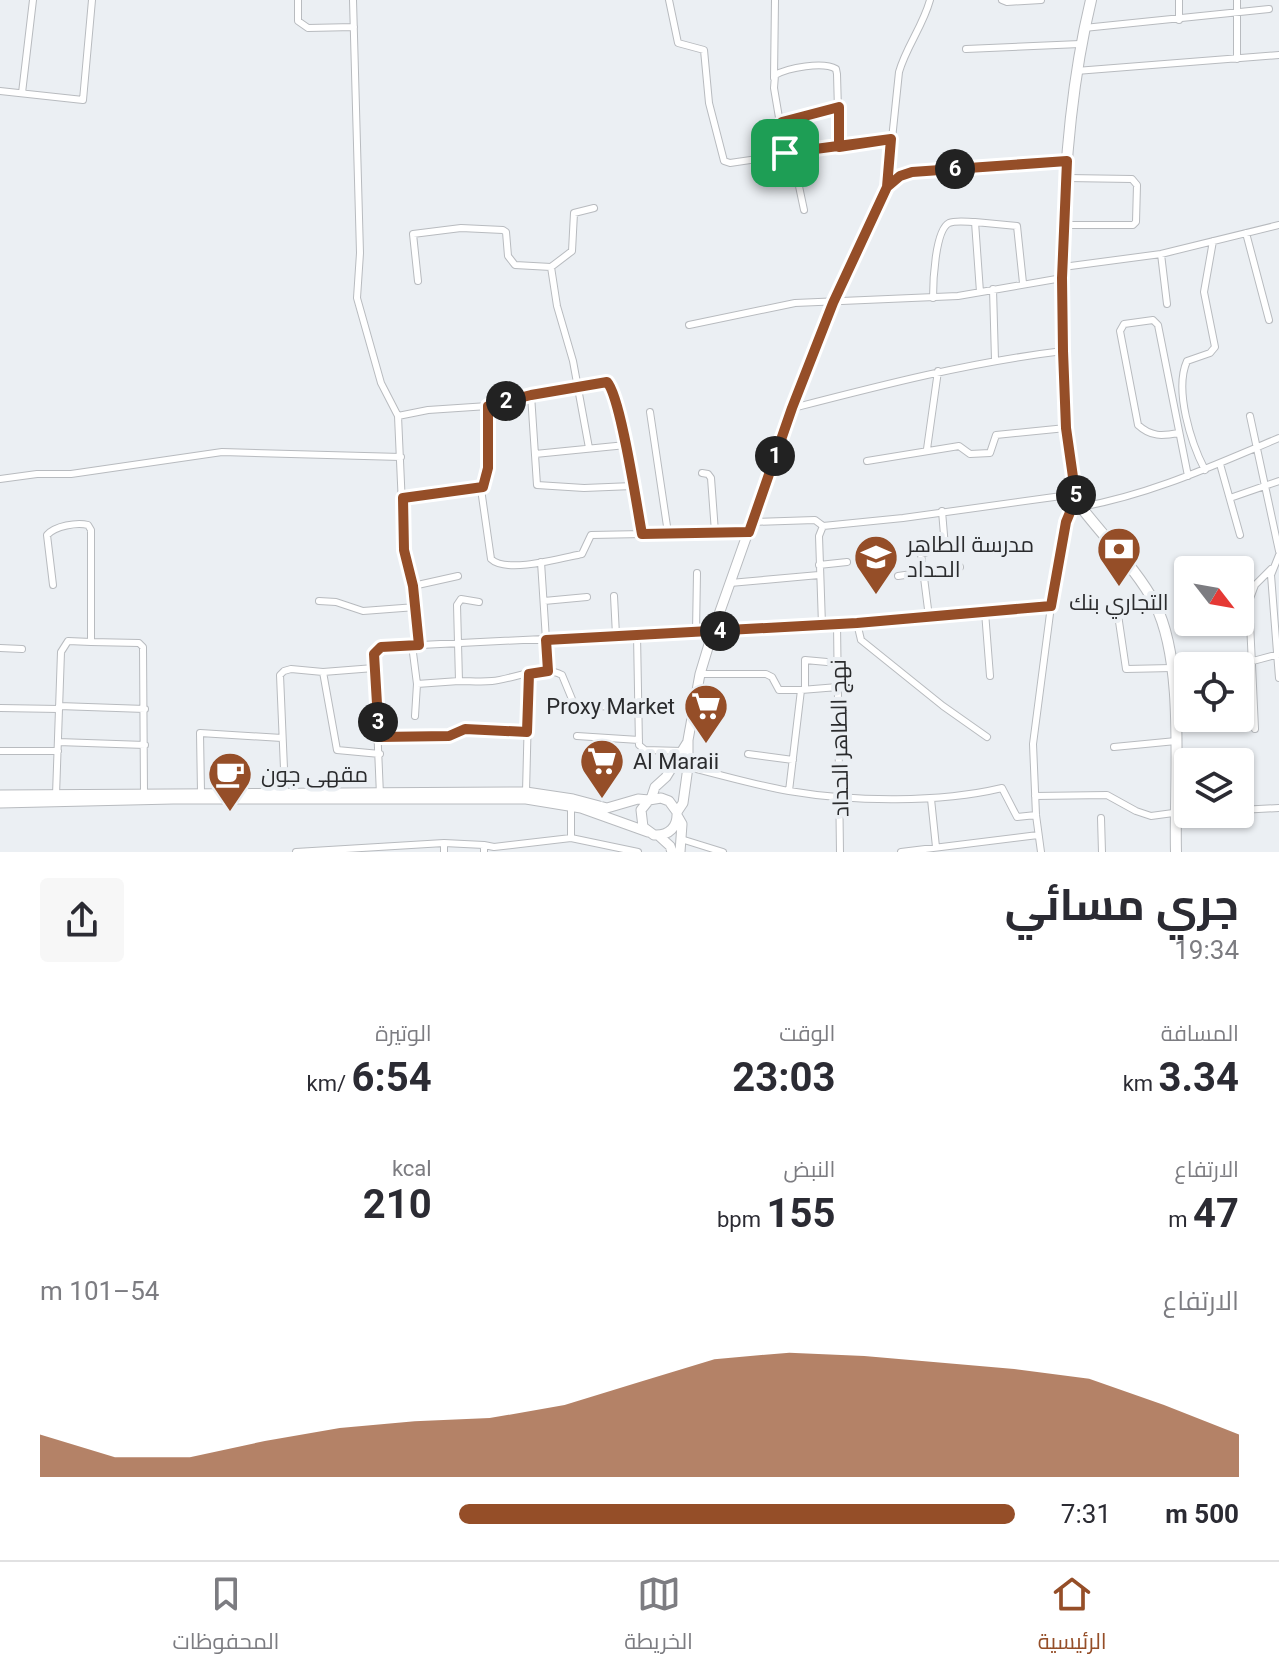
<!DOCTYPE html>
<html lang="ar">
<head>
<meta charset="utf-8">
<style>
	body { margin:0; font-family:Roboto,Cairo,sans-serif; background:#f7f7f7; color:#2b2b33; direction:rtl; height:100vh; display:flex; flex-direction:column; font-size:30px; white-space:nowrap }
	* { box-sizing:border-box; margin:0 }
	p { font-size:26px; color:#7c7c81 }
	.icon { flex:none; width:44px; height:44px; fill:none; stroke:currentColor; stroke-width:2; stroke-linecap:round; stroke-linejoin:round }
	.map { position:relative; height:852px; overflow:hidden; direction:ltr }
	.panel { display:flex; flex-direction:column; background:#fff; flex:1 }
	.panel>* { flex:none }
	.needle { width:52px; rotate:121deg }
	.controls { position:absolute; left:1174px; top:556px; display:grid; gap:16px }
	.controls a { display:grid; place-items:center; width:80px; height:80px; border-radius:8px; background:#fff; box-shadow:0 2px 6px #0004; font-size:40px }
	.pin { position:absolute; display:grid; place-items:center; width:68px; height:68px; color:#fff; margin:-34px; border-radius:16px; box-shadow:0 4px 12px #0006 }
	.km { position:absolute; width:40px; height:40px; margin:-20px; border-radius:50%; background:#222; color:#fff; font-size:22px; line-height:40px; text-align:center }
	.round { display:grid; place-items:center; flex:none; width:84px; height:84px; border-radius:8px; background:#f7f7f7 }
	.headline { display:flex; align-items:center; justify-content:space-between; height:136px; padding:0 40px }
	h1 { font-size:44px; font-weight:700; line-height:60px }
	.figures { display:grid; grid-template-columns:repeat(3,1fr); gap:12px; height:136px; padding:8px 40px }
	.figures div { display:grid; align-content:center }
	.figures b { font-size:40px; font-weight:700 }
	.figures small { font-size:22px; font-weight:400 }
	.figures p { font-size:22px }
	.chart { height:224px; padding:16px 40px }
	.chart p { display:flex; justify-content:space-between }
	.chart svg { width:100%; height:144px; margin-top:8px; fill:#954e28; opacity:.7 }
	ul { padding:0 40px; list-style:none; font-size:26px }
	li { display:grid; grid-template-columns:128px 96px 1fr; align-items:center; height:60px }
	li i { height:20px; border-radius:10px; background:#954e28 }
	.tab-bar { display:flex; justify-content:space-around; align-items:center; height:112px; border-top:2px solid #e1e1e2; background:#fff; font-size:22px; color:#7c7c81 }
	.tab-bar a { display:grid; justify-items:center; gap:4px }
	.tab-bar .on { color:#954e28 }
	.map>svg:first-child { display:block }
</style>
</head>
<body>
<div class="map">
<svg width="1279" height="852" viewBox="0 0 1279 852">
	<rect width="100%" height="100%" fill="#ebeff3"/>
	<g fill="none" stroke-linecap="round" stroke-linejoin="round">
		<g stroke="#b8bbbf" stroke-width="8">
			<path id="street" d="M298 0V21L308 28 354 27
				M353 0 360 253 357 298 381 383 398 416 404 550 413 586 419 645
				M669 0 678 43 704 50 709 103 724 161 730 163 891 139
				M1002 0 1007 2 1041 0
				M1237 0V59
				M1179 20V0
				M1084 28 1269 9
				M966 49 1080 44
				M1076 71 1279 55
				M774 78 775 0
				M0 91 83 100 92 0
				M22 93 33 0
				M782 122 839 107
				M785 153 774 88 775 75C788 68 823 61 836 69L837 74 839 147
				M792 153 804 210
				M887 187 899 72C906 47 923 26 930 0
				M1065 225H1133L1136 222 1137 185 1132 179 1067 178
				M1246 233 1269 320
				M1161 254 1167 304
				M551 267 557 306 573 361 589 448
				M1063 267 1161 254 1279 225
				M418 281 413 234 461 228 503 230 506 232 508 256 515 265 551 267 572 251 574 213 594 208
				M993 289 995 360
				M980 292 975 222 1017 226 1023 283
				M933 298C933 283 935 230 949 223 956 220 968 222 975 222
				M689 325 795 303 958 296 1062 278
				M531 395 600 382 610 385 626 445 642 534
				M793 408C882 385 971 362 1063 351
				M650 412 668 533
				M398 416 428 410 488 406 531 395 537 485 584 488 633 486
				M1250 416 1279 551
				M1179 433C1162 436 1151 437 1138 425L1120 331 1124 324 1153 320 1158 325 1188 476
				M927 449 938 371
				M535 454 626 445
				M867 461 959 446 970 454 990 453 996 435 1066 428
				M1220 464 1240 535
				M1205 470C1191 443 1174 390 1187 361L1210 353 1215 347 1204 292 1213 241
				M702 473 708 474 711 478 715 532
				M0 479 37 474H71L222 452 401 457
				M481 489 491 559C506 574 562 558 582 554L591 535 749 532
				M403 498 483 487 488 468V406
				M1230 498 1279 481
				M1081 507C1152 494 1212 466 1279 438
				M752 522 815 520 823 526
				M1279 555 1271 575 1279 678
				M541 562 548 671
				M819 565 847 562
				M898 576 960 567
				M730 583 819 575
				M53 585 47 535C55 526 77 522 88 525L91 530V642L139 643 143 647 144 793
				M413 586 458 576
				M614 596 616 635
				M319 601 336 602 363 611 416 607
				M544 601 587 597
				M479 602 461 599 457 605 459 681C470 681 481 682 492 681 514 679 542 664 562 675L574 704 638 709
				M1117 608 1126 669 1172 668
				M985 612 990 676
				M929 617 921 554 945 547 942 511
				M857 623 861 640 943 706 987 737
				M837 624 840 852
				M822 625 819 536 823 526 903 518 1076 494
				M696 632 697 573
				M637 635 639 745 645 750 682 751
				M412 645 417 684
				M0 648 22 649
				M1253 661 1279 654
				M323 672 337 750 380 754
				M700 674H766L772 677 779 690H801
				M805 689V660L838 663
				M59 706 145 709
				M0 708 59 709
				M415 716 417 684 459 681
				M1255 729 1249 601 1255 585 1271 569
				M577 736 639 740
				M379 737 449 736 465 729 527 732
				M58 742 145 745
				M1114 747 1176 741
				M0 751H58
				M748 754 793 760
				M688 767C722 775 755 785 789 791 854 802 939 803 1002 788L1017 817 1036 815
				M789 791 801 690 838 687
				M201 792 200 733 282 738
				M285 792 280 675 284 671 291 669 323 672 374 668
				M526 792 529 674
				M56 795 61 652 68 641 91 642
				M380 795 374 654 381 647 822 625 1051 606
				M1035 796 1107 795 1136 811 1151 816 1188 811
				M931 799 936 847
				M1240 810 1279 808
				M1101 818 1102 852
				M571 838 638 852
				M681 839 723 852
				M444 843 484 845
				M296 852 444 843V852
				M484 852V845L494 847 571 838V806
				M901 852 1038 835
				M1041 852 1036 815 1033 744 1051 606 1066 522 1076 498"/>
		</g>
		<g stroke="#b8bbbf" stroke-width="11">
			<path id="secondary" d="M0 795 526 792 573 799 607 808 638 799 649 800 661 798 669 801 677 812C678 827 669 836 654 835L643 827 641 810 649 800
				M651 799 655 787 666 777 687 743
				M0 803 173 799H526L581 808 648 832
				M677 812 683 803 688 767V740L700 674 713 631 792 408 833 303 887 187 900 176 912 172 1067 161
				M678 817 682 824 680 852
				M658 835 670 846 672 852"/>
		</g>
		<g stroke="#b8bbbf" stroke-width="12">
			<path id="primary" d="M1091 0C1061 124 1059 266 1065 393 1066 427 1067 477 1081 507 1103 536 1139 572 1155 604 1186 665 1174 782 1176 852"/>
		</g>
		<use href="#street" stroke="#fff" stroke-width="6"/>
		<use href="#secondary" stroke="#fff" stroke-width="9"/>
		<use href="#primary" stroke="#fff" stroke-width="10"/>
	</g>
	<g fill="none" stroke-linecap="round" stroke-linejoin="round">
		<g stroke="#fff" stroke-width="16">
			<path id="route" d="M785 153 891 139 887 187 833 303 792 408 749 532 642 534C637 508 621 397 607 382L531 395 488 406V468L483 487 403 498 404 550 413 586 419 645 381 647 374 654 379 737 449 736 465 729 527 732 529 674 548 671 546 640 857 623 1051 606 1066 522 1076 498 1066 428 1063 351 1062 278 1067 161 912 172 900 176 887 187 891 139 839 147V107L782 122 785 153"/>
		</g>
		<use href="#route" stroke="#954e28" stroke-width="10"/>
	</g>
	<defs>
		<g id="bank-pin" transform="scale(2.3)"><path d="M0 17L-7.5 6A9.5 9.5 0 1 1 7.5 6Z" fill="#954e28" stroke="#ebeff3"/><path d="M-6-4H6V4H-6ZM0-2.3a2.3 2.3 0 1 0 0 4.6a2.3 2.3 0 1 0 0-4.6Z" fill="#fff"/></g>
		<g id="school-pin" transform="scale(2.3)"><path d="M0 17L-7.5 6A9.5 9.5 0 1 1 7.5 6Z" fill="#954e28" stroke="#ebeff3"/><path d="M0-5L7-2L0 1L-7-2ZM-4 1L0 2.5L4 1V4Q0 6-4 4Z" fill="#fff"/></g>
		<g id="supermarket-pin" transform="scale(2.3)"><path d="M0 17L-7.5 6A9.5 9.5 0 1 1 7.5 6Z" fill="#954e28" stroke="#ebeff3"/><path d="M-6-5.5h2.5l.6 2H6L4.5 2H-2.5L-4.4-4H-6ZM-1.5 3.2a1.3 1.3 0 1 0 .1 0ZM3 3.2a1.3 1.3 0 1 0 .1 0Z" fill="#fff"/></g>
		<g id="cafe-pin" transform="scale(2.3)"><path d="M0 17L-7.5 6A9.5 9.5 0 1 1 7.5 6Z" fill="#954e28" stroke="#ebeff3"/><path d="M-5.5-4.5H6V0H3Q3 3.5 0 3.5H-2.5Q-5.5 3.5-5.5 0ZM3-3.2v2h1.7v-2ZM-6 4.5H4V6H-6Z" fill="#fff"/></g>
	</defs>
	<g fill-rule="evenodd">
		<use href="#bank-pin" x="1119" y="549"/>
		<use href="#school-pin" x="876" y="557"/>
		<use href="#supermarket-pin" x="706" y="706"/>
		<use href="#supermarket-pin" x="602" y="761"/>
		<use href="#cafe-pin" x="230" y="774"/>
	</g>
	<g text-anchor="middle" stroke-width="8" stroke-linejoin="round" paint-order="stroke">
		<g font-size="22" fill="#2a2b2d" stroke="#ebeff3" text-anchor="start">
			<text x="907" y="552">مدرسة الطاهر<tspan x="907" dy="25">الحداد</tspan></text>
			<text x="1119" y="610" text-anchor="middle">التجاري بنك</text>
			<text x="675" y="714" text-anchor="end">Proxy Market</text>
			<text x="633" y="769">Al Maraii</text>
			<text x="261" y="782">مقهى جون</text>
		</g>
		<g font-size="22" fill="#2a2b2d" stroke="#ebeff3">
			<text transform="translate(839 738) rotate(-91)" y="8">نهج الطاهر الحداد</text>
		</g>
	</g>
</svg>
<div class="controls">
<a><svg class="needle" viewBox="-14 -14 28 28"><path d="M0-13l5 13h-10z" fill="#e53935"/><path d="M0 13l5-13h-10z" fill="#7c7c81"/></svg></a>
<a><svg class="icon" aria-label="locate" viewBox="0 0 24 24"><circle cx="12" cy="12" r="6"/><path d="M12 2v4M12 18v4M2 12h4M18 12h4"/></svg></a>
<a><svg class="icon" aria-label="layers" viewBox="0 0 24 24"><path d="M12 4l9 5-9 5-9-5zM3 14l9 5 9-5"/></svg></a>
</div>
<div class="pin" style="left:785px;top:153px;background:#1e9e55"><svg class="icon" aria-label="arrive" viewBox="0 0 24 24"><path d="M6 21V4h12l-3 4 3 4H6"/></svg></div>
<b class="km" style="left:775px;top:456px">1</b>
<b class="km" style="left:506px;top:401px">2</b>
<b class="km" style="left:378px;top:722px">3</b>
<b class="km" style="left:720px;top:631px">4</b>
<b class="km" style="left:1076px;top:495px">5</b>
<b class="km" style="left:955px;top:169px">6</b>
</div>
<section class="panel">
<div class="headline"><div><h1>جري مسائي</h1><p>19:34</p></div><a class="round"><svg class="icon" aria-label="share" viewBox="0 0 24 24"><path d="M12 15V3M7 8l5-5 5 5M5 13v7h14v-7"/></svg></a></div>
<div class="figures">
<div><p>المسافة</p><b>3.34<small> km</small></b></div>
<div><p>الوقت</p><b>23:03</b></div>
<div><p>الوتيرة</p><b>6:54<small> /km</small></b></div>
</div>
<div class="figures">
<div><p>الارتفاع</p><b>47<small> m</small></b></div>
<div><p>النبض</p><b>155<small> bpm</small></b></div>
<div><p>kcal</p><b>210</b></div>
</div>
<div class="chart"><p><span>الارتفاع</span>54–101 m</p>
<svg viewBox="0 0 160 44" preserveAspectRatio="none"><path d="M0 44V31L10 38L20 38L30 33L40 29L50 27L60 26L70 22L80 15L90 8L100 6L110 7L120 9L130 11L140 14L150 22L160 31V44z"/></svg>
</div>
<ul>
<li><b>500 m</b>7:31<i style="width:57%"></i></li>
</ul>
</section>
<nav class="tab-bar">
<a class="on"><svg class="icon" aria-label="home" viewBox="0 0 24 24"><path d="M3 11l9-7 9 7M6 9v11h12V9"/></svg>الرئيسية</a>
<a><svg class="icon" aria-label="map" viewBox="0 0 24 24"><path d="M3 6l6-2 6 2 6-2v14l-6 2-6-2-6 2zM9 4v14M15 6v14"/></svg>الخريطة</a>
<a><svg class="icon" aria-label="saved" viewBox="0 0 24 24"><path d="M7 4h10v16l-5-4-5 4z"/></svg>المحفوظات</a>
</nav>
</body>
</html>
